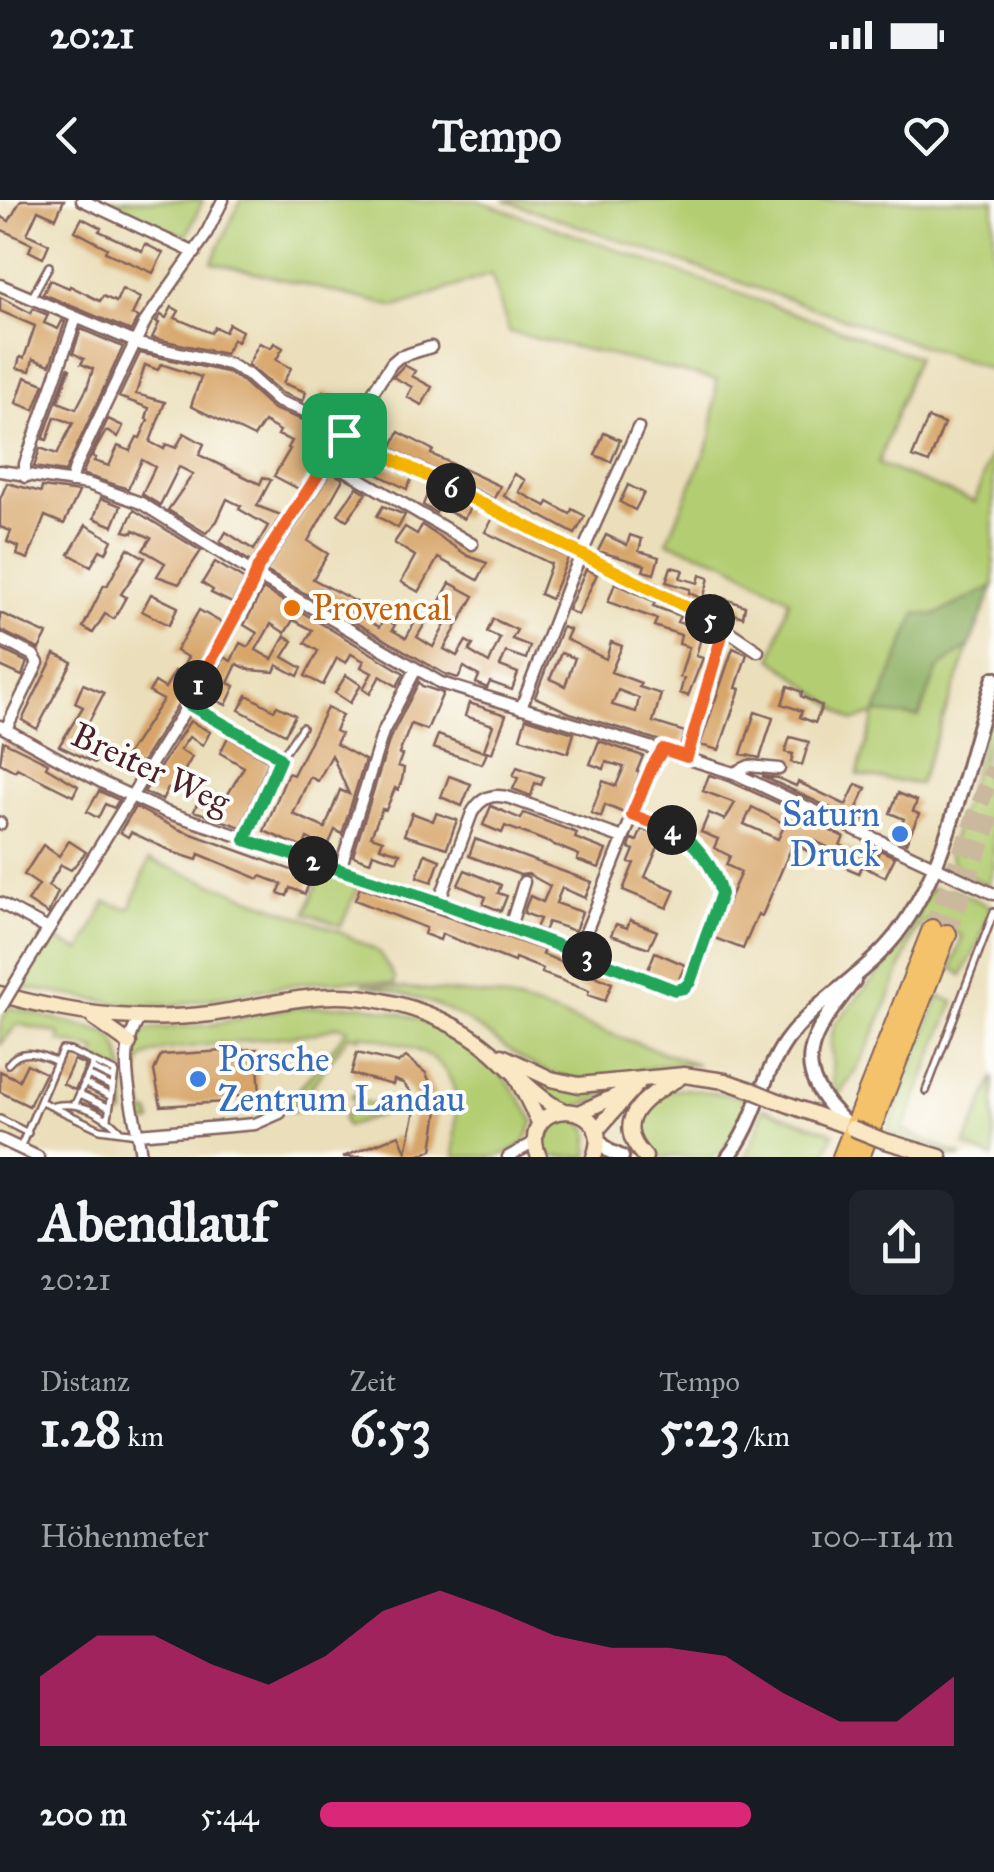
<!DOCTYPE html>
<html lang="de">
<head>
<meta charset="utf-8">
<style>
	body { margin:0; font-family:"IM FELL Great Primer",serif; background:#20242c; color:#f1f3f6; height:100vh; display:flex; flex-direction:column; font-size:38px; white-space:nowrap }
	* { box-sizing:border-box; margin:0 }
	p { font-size:32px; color:#9ea1a6 }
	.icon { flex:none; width:55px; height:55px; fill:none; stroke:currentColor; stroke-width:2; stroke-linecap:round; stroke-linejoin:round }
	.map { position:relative; height:957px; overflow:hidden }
	.drawer { display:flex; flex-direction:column; background:#171b24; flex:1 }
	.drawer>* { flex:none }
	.pin { position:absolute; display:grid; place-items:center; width:85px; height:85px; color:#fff; margin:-42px; border-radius:20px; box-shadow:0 5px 15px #0006 }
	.km { position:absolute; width:50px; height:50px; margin:-25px; border-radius:50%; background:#222; color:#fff; font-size:28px; line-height:50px; text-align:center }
	.round { display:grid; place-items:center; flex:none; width:105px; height:105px; border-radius:15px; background:#20242c }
	.headline { display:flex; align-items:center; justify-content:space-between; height:170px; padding:0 40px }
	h1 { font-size:55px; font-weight:800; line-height:75px }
	.figures { display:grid; grid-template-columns:repeat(3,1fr); gap:15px; height:170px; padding:10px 40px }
	.figures div { display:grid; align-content:center }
	.figures b { font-size:50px; font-weight:800 }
	.figures small { font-size:28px; font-weight:400 }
	.figures p { font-size:28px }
	.chart { height:280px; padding:20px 40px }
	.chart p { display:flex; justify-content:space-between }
	.chart svg { width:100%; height:180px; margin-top:10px; fill:#db2777; opacity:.7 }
	ul { padding:0 40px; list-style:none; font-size:32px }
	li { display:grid; grid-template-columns:160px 120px 1fr; align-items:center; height:75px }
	li i { height:25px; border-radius:12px; background:#db2777 }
	.status { display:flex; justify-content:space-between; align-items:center; height:70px; padding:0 50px; background:#171b24; direction:ltr }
	.status svg { height:28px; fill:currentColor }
	header { display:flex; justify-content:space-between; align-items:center; height:130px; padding:0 40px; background:#171b24; font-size:45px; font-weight:800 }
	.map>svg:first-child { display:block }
</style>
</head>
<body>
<div class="status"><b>20:21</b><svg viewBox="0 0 49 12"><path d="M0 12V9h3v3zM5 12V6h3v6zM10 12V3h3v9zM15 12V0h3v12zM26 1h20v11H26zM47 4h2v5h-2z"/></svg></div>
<header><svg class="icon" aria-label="back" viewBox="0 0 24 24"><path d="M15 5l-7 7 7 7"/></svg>Tempo<svg class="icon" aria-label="heart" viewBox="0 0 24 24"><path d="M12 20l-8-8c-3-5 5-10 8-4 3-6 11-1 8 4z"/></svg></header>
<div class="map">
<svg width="994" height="957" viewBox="0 0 994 957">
	<rect width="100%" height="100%" fill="#fdfcf7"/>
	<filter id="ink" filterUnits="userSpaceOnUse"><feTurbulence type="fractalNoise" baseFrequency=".01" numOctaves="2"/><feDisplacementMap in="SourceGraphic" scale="20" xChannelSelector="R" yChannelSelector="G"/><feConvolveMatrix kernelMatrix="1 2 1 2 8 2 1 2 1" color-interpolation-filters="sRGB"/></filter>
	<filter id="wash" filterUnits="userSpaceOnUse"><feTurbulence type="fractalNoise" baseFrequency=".0048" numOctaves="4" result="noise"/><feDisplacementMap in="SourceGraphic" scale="40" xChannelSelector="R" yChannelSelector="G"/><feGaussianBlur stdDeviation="2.25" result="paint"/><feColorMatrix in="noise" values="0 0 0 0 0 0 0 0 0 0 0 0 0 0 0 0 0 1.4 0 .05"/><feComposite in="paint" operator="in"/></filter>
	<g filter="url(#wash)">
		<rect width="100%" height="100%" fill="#ebdfbb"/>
		<path fill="#b3cd72" stroke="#7e764e" stroke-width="2.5" d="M105 0H203L187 35 156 28Z
			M241 0H477L917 157 878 264 975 302 994 244V386L935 415 919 517 938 469 970 445 919 584 857 575 875 514 853 521 772 458 789 399 726 362 667 342 711 238 717 180 509 132 491 74 396 107 212 62Z
			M504 0H994V171Z
			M994 504V529L983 559 986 581 994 587V668L988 685 955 670 948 652Z
			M149 660 338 731 379 752 395 778V784L355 780 302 783 174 805H129L20 787 25 767 45 734 81 751 106 702 130 709Z
			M322 671 359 684 341 726 306 713Z
			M933 688 942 692 952 689 992 707 977 747 962 775 952 768 962 736 933 720 924 722 916 730C898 772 868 864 838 895L834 893 831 842 834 825 906 741 923 700Z
			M362 784 496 796 539 808 698 865C685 864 672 864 660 866 632 871 606 882 577 879 529 874 497 836 457 815 427 799 395 791 362 784Z
			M939 796 954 802 903 930 963 957H952L887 932Z
			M360 805C446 819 490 845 534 921L524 944 498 957H455C453 940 456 925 456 909 458 852 402 844 359 834L360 838 349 835 298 905 304 910 291 911V899L348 829 337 826 316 833 162 850C156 854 144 855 141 861 135 875 142 899 144 913H150L152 922 145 923 139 918 134 853 142 834 151 829 209 825 290 808Z
			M9 807 108 833C128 854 124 884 125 912L123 916 113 915 121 911 119 871 94 859 97 850 59 841 60 834 18 824 0 845V824Z
			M994 877V957H992L965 946Z
			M529 878 567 890 612 891C568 915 564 912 529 878Z
			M687 889 738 896 749 902C743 923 730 942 714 957H651C633 940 636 926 642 905L666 891Z
			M358 892 357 900 389 909 392 902 405 907 346 927 343 918 356 902 351 897Z
			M763 908 834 933 824 957H745L756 934Z
			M566 918 582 923 589 931 588 957H546L542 943 544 932 555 921Z"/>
		<path fill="#8eb064" stroke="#6c6848" stroke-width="2.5" d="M994 386 970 445 938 469 919 517 876 513 916 413 935 415Z"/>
		<g id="blocks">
			<path fill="#d7a569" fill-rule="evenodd" d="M21 0H64L56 18 38 10 27 34 49 44 43 58 29 51 32 44 0 29V16L9 21Z
				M82 18 101 28 99 31 142 51 145 44 163 53 153 73 105 52 107 48 75 31Z
				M50 80 69 88 70 86 100 101 103 96 116 102 122 89 140 98 132 115 138 117 131 131 43 94Z
				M0 97 31 113 33 109 48 115 44 123 58 129 62 121 65 122 50 165 33 159 30 171 17 168 20 157 24 158 35 126 0 111Z
				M172 107 179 111 175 118 211 133 215 127 225 132 229 124 242 131 237 142 233 139 225 154 152 138 159 123 156 122 161 115 166 118Z
				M81 129 123 147 65 272 34 267 40 248 57 254 73 223 55 217 47 240 43 239 68 168 70 169 58 202 76 209 87 188 93 169 81 164 84 159 73 153Z
				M259 143 271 148 274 143 283 148 276 160 291 168 283 183 306 192 303 201 282 193 248 165Z
				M140 153 226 172 242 181 273 209 334 231 323 252 308 246 305 252 318 260 299 289 274 276 290 249 288 248 292 241 278 235 280 231 264 222 254 237 191 206 201 177 161 164 158 170 145 165 136 194 165 202 150 242 164 249 166 244 176 248 184 233 204 244 199 255 260 284 263 277 271 280 257 306 281 315 251 362 220 342 226 332 254 350 268 326 239 309 241 306 227 299 217 321 206 333 168 310 193 274 179 267 160 305 142 294 155 267 142 260 128 289 82 274 108 219 123 226 118 237 106 231 92 256 96 258 94 261 109 266 118 246 130 251 137 237 140 238 148 220 146 219 149 208 119 197Z
				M404 165 415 171 412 176 432 187 422 205 407 197 412 187 393 177Z
				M25 177 44 184 34 210 16 203Z
				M323 191 347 200 343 215 318 207Z
				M928 218 944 224 929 263 912 257Z
				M399 232 433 250 431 254 500 286 494 299 391 248Z
				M604 233 620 240 611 262 595 255Z
				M379 262 412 278 407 289 375 273Z
				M331 272 343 279 308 341 328 354 313 379 364 406 359 415 379 427 384 419 395 425 392 430 406 438 419 415 427 420 417 437 433 447 445 425 431 417 450 383 474 396 444 449 457 456 466 441 473 445 469 451 489 463 500 438 487 432 493 419 517 430 512 439 530 446 526 459 506 452 500 466 518 473 512 490 490 482 487 488 476 483 479 476 464 467 458 478 445 474 266 371Z
				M514 274 525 280 519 292 546 306 548 302 570 314 572 309 585 316 575 334 504 296Z
				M7 283 41 292 42 287 79 292 64 324 45 316 28 359 17 355 19 347 7 342 11 331 0 327V299Z
				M628 285 644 293 635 310 620 302Z
				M357 287 367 293 347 320 338 314Z
				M429 290 470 307 464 319 439 307 436 313 423 305Z
				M101 298 121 306 113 326 94 318Z
				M383 306 405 315 398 328 377 316Z
				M134 310 201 351 179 384 157 376 165 363 143 350 151 338 134 330 133 333 124 331Z
				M493 318 568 358 551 399 540 394 551 364 485 332Z
				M86 325 112 340 106 353 100 350 91 366 69 354Z
				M422 325 468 356 487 363 478 380 438 358 419 392 401 382 415 356 394 343 405 327 417 334Z
				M606 335 627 345 630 335 642 339 639 351 659 357 654 374 643 371 645 365 598 351Z
				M128 348 145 358 121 394 126 397 114 419 105 414 93 433 83 427 104 385 107 386Z
				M215 362 245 380 232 403 211 393 213 390 202 383Z
				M671 367 683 370 680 378 698 383 700 375 709 378 703 399 689 393 690 389 666 382Z
				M586 369 597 374 578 415 568 410Z
				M615 383 655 402 653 406 680 416 677 422 703 430 696 456 703 458 688 496 680 493 684 478 680 477 689 447 679 444 681 435 654 426 657 419 608 402Z
				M263 389 404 473 397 486 380 476 370 494 363 489 372 473 361 467 364 461 351 454 346 463 337 458 323 485 305 476 318 451 305 443 312 430 293 420 285 433 271 424 256 450 272 459 285 436 293 441 283 457 302 468 298 476 277 465 274 472 250 470 237 464 228 483 235 486 226 505 207 496 224 457 231 461 240 443 248 447 257 433 244 425Z
				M151 394 178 407 169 425 142 411Z
				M718 396 745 406 743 417 715 408Z
				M199 410 222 423 180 501 133 577 118 568 163 500 149 492 155 482 165 488 175 471 179 474 188 457 176 451Z
				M0 413 47 434 39 449 0 430Z
				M562 427 570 430 566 439 606 459 611 442 622 446 611 472 641 483 639 487 661 494 653 522 685 532 680 547 570 513 535 497ZM561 453 575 458 565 486 550 479ZM618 490 639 498 636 512 612 505Z
				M733 448 747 454 736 488 740 489 719 550 700 545Z
				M0 449 27 462 22 476 0 466Z
				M55 454 72 462 37 529 22 520Z
				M346 475 361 485 350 503 335 493Z
				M419 482 422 486 443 493 427 530 411 524 399 554 402 555 398 566 404 568 402 580 398 590 395 588 386 610 382 609 371 636 383 640 380 647 400 653 397 661 373 653 370 662 353 656 390 538Z
				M83 484 104 493 82 535 103 546 95 563 59 546 83 507 75 503Z
				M788 486 802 492 801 496 822 506 815 523 800 517 802 511 782 504Z
				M247 495 274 510 277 506 295 515 285 534 239 510Z
				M469 503 506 515 492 553 484 550 493 525 465 516Z
				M327 508 342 515 335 531 341 534 336 544 365 560 342 634 335 630 327 648 307 638 303 648 264 631 288 573 293 575ZM332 555 349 594 340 590 325 628 293 614 310 577 318 581Z
				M755 512 773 518 760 558 741 554Z
				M526 518 574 533 568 553 520 538Z
				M190 521 210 532 203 545 189 537 180 550 192 557 173 591 168 588 162 600 144 592Z
				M438 535 487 553 482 564 433 548Z
				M228 537 269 561 241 627 194 611 202 592 224 601 244 567 220 553Z
				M790 537 809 542 802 565 791 562 793 554 785 552Z
				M3 541 48 563 46 567 78 586 73 596 17 568 15 571 0 563Z
				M599 541 643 556 637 571 640 572 624 613 605 605 601 617 591 613 603 581 616 586 624 567 606 562 604 569 590 564Z
				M517 567 544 577 541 585 535 583 531 596 513 589 518 578 513 576Z
				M709 575 729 581 806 616 805 619 844 637 840 645 875 661 880 650 895 657 885 677 862 666 859 673 842 666 846 656 815 641 810 652 793 644 762 716 758 714 743 749 712 737 741 672 726 665 730 656 714 648 718 639 701 632 709 613 725 620 735 603 703 591ZM752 607 785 624 778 639 744 624Z
				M449 576 471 584 462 606 441 597Z
				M762 576 778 578 796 586 798 582 846 605 856 584 866 588 857 608 867 612 862 623Z
				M99 591 119 600 114 608 105 604 98 618 87 612Z
				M898 593 917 601 913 611 919 614 906 643 895 638 904 619 890 613Z
				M491 606 521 619 524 613 577 633 575 638 606 650 599 668 577 660 579 655 535 637 505 626 502 633 483 625Z
				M135 607 178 629 311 677 305 694 290 688 287 696 278 693 282 684 261 676 259 679 199 654 197 660 175 653 131 632 128 637 120 632Z
				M412 613 433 621 436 613 457 620 447 648 404 635Z
				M642 629 662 638 645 677 675 690 667 708 623 690 634 663 629 662 634 650 629 648 632 639 637 641Z
				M475 639 592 682 585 698 562 688 556 703 582 712 575 731 548 722 544 731 536 728 540 719 524 713 526 706 530 696 543 702 550 686 528 674 520 675 469 656Z
				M69 641 86 652 71 670 61 665 48 686 58 692 48 714 28 701 39 685 24 675 43 645 59 656Z
				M425 654 440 660 432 682 417 677Z
				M465 670 501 685 498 693 507 696 501 711 483 704 486 697 458 685Z
				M360 687 544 750 542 754 612 783 605 801 588 795 589 791 542 773 543 769 515 758 514 762 442 734 440 740 424 734 426 728 355 700Z
				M630 720 657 731 649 748 611 735 616 724 627 728Z
				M655 752 685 765 678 782 668 781 648 770Z
				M257 849 260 895 223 897 224 902 161 906 154 871 161 855Z
				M357 853 398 863 406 857 426 873 439 904 432 950 416 957H343L399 935 406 952 415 910 413 895 403 883 394 880 393 885 351 874Z
				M74 860 86 865 75 890 63 884Z
				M27 864 45 873 29 906 0 892V871L19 880Z"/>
		</g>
	</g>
	<g filter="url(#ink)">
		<use href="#blocks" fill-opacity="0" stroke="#82625d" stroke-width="2.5"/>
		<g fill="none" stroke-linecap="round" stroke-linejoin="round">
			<path stroke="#cbb99e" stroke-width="18" stroke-dasharray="18 9" stroke-linecap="butt" d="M932 729 994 568
				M947 734 994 611"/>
			<g stroke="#82625d" stroke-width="10">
				<path id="service" d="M32 97 49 66
					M280 559 302 527
					M635 616C678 631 710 644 721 693L690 782C676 796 661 784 645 778
					M8 864C21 847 40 854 57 862
					M91 868 114 879
					M88 875 112 887
					M84 883 110 896
					M926 891 994 712
					M80 894 108 907
					M42 902 100 929 137 934
					M75 904 94 862
					M54 906C79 901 102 912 119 930
					M0 919 28 933
					M20 948 62 850 70 851 115 872 108 918"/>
			</g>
			<g stroke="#82625d" stroke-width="15">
				<path id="minor" d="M82 0 195 53
					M0 85 142 145 229 164 247 174 277 201 349 227
					M345 235 671 397 724 428 687 557
					M328 260 472 344
					M0 271 88 284 141 303 256 375 441 483 734 573 994 694
					M25 277V264L76 118
					M71 282 75 268 145 122 204 38 223 0
					M724 428 758 451
					M0 439 33 455 38 463 6 529
					M188 505 271 551 280 559 245 640
					M521 508 570 380 638 228
					M0 526 103 583 166 612 439 702 645 778
					M734 573 749 566 779 569
					M0 623V624
					M340 669 383 532 416 469
					M439 702 472 613C481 597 493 593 510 598L623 638
					M0 703 48 729
					M510 727 524 682
					M578 752 652 567 663 549
					M25 767 188 505 252 385 258 367 392 163 399 157 431 147
					M140 818C112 858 137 913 141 957
					M137 934 255 924 280 913
					M0 939 38 957
					M508 957 535 942"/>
			</g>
			<g stroke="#82625d" stroke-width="18">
				<path id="tertiary" d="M848 925C786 867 809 838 854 781
					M598 940 609 951 622 957
					M728 957C756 923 761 877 786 841 817 799 864 776 896 735 950 665 966 561 994 478"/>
			</g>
			<g stroke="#82625d" stroke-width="19">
				<path id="secondary" d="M0 794C69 814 138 823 210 814 271 806 320 787 383 801 422 809 462 826 492 852 511 869 540 901 562 910
					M95 819 129 843
					M502 856 551 879 579 885 684 875 725 881 751 890
					M517 878 540 924
					M773 899 852 928
					M579 913 629 890
					M596 931 639 882
					M882 940 940 957
					M539 957C514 896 618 896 594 957
					M645 957C609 920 647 895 679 878"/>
			</g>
			<g stroke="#82625d" stroke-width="22">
				<path id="motorway" d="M842 957 932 729
					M860 957 947 734"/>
			</g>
			<use href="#service" stroke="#fff" stroke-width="5"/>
			<use href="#minor" stroke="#fff" stroke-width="10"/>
			<use href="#tertiary" stroke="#fff" stroke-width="12"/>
			<use href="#secondary" stroke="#fae7c3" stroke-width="14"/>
			<use href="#motorway" stroke="#f3c26a" stroke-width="18"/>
			<g stroke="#82625d" stroke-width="15" stroke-linecap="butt">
				<path id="minor-bridge" d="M0 809 25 767"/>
			</g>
			<g stroke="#82625d" stroke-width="19" stroke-linecap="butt">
				<path id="secondary-bridge" d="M751 890 773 899
					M852 928 882 940"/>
			</g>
			<use href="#minor-bridge" stroke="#fff" stroke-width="10"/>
			<use href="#secondary-bridge" stroke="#fae7c3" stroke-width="14"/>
		</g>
	</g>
	<g fill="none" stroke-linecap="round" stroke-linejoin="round" filter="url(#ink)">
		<g stroke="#fff" stroke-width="20">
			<path id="split-1" d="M198 485 252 385 258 367 344 235"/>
		</g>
		<g stroke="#fff" stroke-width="20">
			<path id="split-2" d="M198 485 188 504 271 551 280 559 245 640 313 661"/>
		</g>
		<g stroke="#fff" stroke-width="20">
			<path id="split-3" d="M313 661 439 702 587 756"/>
		</g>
		<g stroke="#fff" stroke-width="20">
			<path id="split-4" d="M587 756 675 790 684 788 690 782 721 694C715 668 696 640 672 630"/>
		</g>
		<g stroke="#fff" stroke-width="20">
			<path id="split-5" d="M672 630 632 615 652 567 663 549 687 557 724 428 710 419"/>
		</g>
		<g stroke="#fff" stroke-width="20">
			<path id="split-6" d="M451 288 710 419"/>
		</g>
		<g stroke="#fff" stroke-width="20">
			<path id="split-7" d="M344 235 451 288"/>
		</g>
		<use href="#split-1" stroke="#f0652b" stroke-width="12"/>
		<use href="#split-2" stroke="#22a559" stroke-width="12"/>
		<use href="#split-3" stroke="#22a559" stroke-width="12"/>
		<use href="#split-4" stroke="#22a559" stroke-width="12"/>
		<use href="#split-5" stroke="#f0652b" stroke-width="12"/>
		<use href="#split-6" stroke="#f5b400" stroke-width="12"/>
		<use href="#split-7" stroke="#f5b400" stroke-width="12"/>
	</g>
	<circle fill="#e8710a" stroke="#fdfcf7" stroke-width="4" cx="292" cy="408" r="10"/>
	<g fill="#3f7fe0" stroke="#fdfcf7" stroke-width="4">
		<circle cx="900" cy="634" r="10"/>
		<circle cx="198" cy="879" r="10"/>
	</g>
	<g text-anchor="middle" stroke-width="8" stroke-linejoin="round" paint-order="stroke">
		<g font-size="35" fill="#c56008" stroke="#fdfcf7" text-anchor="start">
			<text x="312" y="420">Provencal</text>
		</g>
		<g font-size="35" fill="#4a1f2b" stroke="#fdfcf7">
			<text transform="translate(151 568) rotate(25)" y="12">Breiter Weg</text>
		</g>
		<g font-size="35" fill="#366cbe" stroke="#fdfcf7" text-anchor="end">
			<text x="880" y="626">Saturn<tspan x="880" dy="40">Druck</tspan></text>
			<text x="218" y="871" text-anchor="start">Porsche<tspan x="218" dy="40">Zentrum Landau</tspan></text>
		</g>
	</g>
</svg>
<div class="pin" style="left:344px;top:235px;background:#1e9e55"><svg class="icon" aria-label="arrive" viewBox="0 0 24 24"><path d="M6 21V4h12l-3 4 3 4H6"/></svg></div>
<b class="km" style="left:198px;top:485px">1</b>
<b class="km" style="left:313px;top:661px">2</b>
<b class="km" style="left:587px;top:756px">3</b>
<b class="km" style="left:672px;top:630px">4</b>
<b class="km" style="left:710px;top:419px">5</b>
<b class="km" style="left:451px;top:288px">6</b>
</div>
<section class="drawer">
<div class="headline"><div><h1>Abendlauf</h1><p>20:21</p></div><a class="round"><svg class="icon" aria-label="share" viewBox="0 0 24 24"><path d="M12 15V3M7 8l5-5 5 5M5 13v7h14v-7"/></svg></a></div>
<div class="figures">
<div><p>Distanz</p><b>1.28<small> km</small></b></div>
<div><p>Zeit</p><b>6:53</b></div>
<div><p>Tempo</p><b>5:23<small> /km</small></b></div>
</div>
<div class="chart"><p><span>Höhenmeter</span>100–114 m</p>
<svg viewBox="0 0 160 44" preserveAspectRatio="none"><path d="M0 44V27L10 17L20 17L30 24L40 29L50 22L60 11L70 6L80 11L90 17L100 20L110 20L120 22L130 31L140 38L150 38L160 27V44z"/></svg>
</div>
<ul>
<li><b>200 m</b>5:44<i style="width:68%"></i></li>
</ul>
</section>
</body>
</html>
